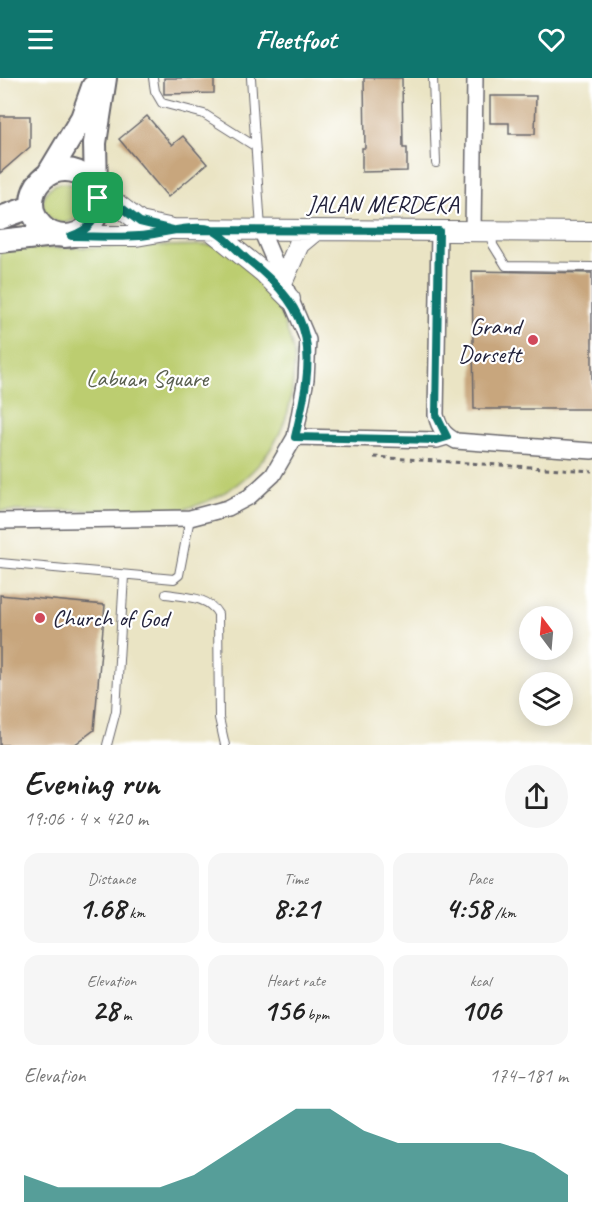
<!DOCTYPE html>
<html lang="en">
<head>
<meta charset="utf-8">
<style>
	body { margin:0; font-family:Caveat,sans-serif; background:#f6f6f6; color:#222; height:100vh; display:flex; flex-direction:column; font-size:22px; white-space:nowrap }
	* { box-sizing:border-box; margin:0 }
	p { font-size:20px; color:#767676 }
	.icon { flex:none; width:33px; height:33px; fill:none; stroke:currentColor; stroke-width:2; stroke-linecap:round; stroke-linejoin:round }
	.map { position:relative; height:667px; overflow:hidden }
	.details { display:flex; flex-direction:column; background:#fff; flex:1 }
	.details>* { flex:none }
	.needle { width:39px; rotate:344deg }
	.tools { position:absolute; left:519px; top:528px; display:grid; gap:12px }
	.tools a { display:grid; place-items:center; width:54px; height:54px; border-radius:50%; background:#fff; box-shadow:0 3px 15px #0003; font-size:30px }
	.pin { position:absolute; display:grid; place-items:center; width:51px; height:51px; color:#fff; margin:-26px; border-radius:12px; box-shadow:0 3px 9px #0006 }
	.round { display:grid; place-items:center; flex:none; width:63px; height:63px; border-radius:32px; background:#f6f6f6 }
	.summary { display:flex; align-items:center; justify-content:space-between; height:102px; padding:0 24px }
	h1 { font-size:33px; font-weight:800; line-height:45px }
	.stats { display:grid; grid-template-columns:repeat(3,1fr); gap:9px; height:102px; padding:6px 24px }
	.stats div { display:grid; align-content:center; border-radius:15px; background:#f6f6f6; text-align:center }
	.stats b { font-size:30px; font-weight:800 }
	.stats small { font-size:16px; font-weight:400 }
	.stats p { font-size:16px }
	.chart { height:168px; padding:12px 24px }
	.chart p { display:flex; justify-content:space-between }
	.chart svg { width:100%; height:108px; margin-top:6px; fill:#0f766e; opacity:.7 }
	header { display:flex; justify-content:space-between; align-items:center; height:78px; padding:0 24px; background:#0f766e; color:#fff; font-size:27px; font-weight:800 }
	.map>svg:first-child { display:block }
</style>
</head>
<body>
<header><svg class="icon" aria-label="menu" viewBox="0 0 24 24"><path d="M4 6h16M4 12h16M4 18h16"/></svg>Fleetfoot<svg class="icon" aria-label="heart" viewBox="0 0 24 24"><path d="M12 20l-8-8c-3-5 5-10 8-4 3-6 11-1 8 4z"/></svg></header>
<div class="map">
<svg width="592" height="667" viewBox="0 0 592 667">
	<rect width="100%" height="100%" fill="#fff"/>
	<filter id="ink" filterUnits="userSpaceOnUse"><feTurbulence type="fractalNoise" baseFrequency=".0167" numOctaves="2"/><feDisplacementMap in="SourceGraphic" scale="12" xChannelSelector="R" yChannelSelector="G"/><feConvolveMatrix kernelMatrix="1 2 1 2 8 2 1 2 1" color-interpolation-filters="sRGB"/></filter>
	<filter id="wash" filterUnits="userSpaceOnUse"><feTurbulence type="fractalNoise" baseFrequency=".008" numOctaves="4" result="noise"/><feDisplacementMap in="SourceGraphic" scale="24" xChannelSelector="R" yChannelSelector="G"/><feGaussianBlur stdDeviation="1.35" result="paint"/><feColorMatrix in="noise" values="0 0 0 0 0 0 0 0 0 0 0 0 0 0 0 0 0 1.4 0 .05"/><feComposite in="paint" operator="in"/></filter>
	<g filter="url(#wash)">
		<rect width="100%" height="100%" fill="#eae4c4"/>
		<path fill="#bccd70" stroke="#6f7856" stroke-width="1.5" d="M43 125a20 20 0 1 1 40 0a20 20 0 1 1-40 0Z
			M216 167 248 169C272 195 272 205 282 238 286 251 292 264 294 277 295 284 294 293 293 300 291 364 247 414 185 431L0 433V171Z"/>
		<g id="blocks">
			<path fill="#c8a67d" d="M164 0H214V15L164 16Z
				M364 0H402L403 70H407V93L362 94V70H365Z
				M490 18H536L535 56H509V45H490Z
				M0 38H30V69L0 95Z
				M147 38 172 67 183 58 207 86 168 119 119 61Z
				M472 193 592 195V331H474Z
				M0 517 105 527 94 652 74 667H0Z"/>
		</g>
	</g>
	<g filter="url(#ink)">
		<use href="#blocks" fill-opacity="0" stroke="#68666b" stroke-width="1.5"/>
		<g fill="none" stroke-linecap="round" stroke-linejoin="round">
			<g stroke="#68666b" stroke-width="10">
				<path id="service" d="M153 0 155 13 162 25 204 36 253 67
					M251 0 261 151
					M433 0 436 85
					M492 153 493 167 506 188 592 189
					M0 485 174 501 179 497 190 440
					M166 516C185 519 208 518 218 536L219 640 225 667
					M107 667 116 633 124 498"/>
			</g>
			<g stroke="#68666b" stroke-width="18">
				<path id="minor" d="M439 153 436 337C439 350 444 357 456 363L592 373
					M473 153 475 0
					M295 359 437 362 447 359
					M0 443 190 440 228 430 249 419 273 397 295 359 306 301 308 262 261 152"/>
			</g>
			<g stroke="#68666b" stroke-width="22">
				<path id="tertiary" d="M96 110 140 144 173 151 592 154
					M211 152 263 194 290 221
					M71 158H136L165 153
					M282 205 299 166 316 152"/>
			</g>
			<g stroke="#68666b" stroke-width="26">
				<path id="secondary" d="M32 125a33 33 0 1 1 66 0a33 33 0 1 1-66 0Z
					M49 95 82 40 93 9
					M96 110 95 65 105 0
					M0 140 31 129
					M0 163 55 157"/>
			</g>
			<path stroke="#68666b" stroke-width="3" stroke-dasharray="4.5 4.5" stroke-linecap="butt" d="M374 379 592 393"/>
			<use href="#service" stroke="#fff" stroke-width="8"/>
			<use href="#minor" stroke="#fff" stroke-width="15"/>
			<use href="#tertiary" stroke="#fff" stroke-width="20"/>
			<use href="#secondary" stroke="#fff" stroke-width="22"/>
		</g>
	</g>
	<g fill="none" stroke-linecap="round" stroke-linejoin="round" filter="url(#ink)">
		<g stroke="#fff" stroke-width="12">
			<path id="route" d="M98 120C99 141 89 152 71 158 93 158 117 160 139 158 157 157 195 145 212 152 224 157 237 173 247 181 319 237 315 276 295 359L437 362 447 359 436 337 439 153 173 152 140 144 96 110 98 120"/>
		</g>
		<use href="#route" stroke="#0f766e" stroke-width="8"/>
	</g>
	<g fill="#d1495b" stroke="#fff" stroke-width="2">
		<circle cx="533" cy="262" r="6"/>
		<circle cx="40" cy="540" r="6"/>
	</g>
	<g text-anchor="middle" stroke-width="4.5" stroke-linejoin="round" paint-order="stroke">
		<g font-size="24" fill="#22223b" stroke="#fff">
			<text x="383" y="134">JALAN MERDEKA</text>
		</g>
		<g font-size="24" fill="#22223b" stroke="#fff" text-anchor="end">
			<text x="521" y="256">Grand<tspan x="521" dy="28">Dorsett</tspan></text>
			<text x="52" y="548" text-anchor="start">Church of God</text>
		</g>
		<g font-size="24" fill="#585e4e" stroke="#fff">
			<text x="147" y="308">Labuan Square</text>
		</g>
	</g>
</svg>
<div class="tools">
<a><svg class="needle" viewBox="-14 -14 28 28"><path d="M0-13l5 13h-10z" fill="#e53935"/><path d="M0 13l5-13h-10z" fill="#767676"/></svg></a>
<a><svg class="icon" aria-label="layers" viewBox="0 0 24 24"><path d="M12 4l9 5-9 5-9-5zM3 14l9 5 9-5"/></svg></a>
</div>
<div class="pin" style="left:98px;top:120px;background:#1e9e55"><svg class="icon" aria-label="arrive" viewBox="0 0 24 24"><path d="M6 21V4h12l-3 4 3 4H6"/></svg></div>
</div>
<section class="details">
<div class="summary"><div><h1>Evening run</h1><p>19:06 · 4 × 420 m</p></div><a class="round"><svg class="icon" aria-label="share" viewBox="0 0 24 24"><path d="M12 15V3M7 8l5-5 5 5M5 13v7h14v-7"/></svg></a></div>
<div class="stats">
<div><p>Distance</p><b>1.68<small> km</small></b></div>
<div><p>Time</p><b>8:21</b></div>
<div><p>Pace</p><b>4:58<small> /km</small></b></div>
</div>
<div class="stats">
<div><p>Elevation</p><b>28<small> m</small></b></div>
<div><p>Heart rate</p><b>156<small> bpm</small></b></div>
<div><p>kcal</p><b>106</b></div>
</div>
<div class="chart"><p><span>Elevation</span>174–181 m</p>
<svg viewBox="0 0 160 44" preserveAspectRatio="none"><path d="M0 44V33L10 38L20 38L30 38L40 38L50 33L60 24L70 15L80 6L90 6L100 15L110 20L120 20L130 20L140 20L150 24L160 33V44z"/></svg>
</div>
</section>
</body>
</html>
